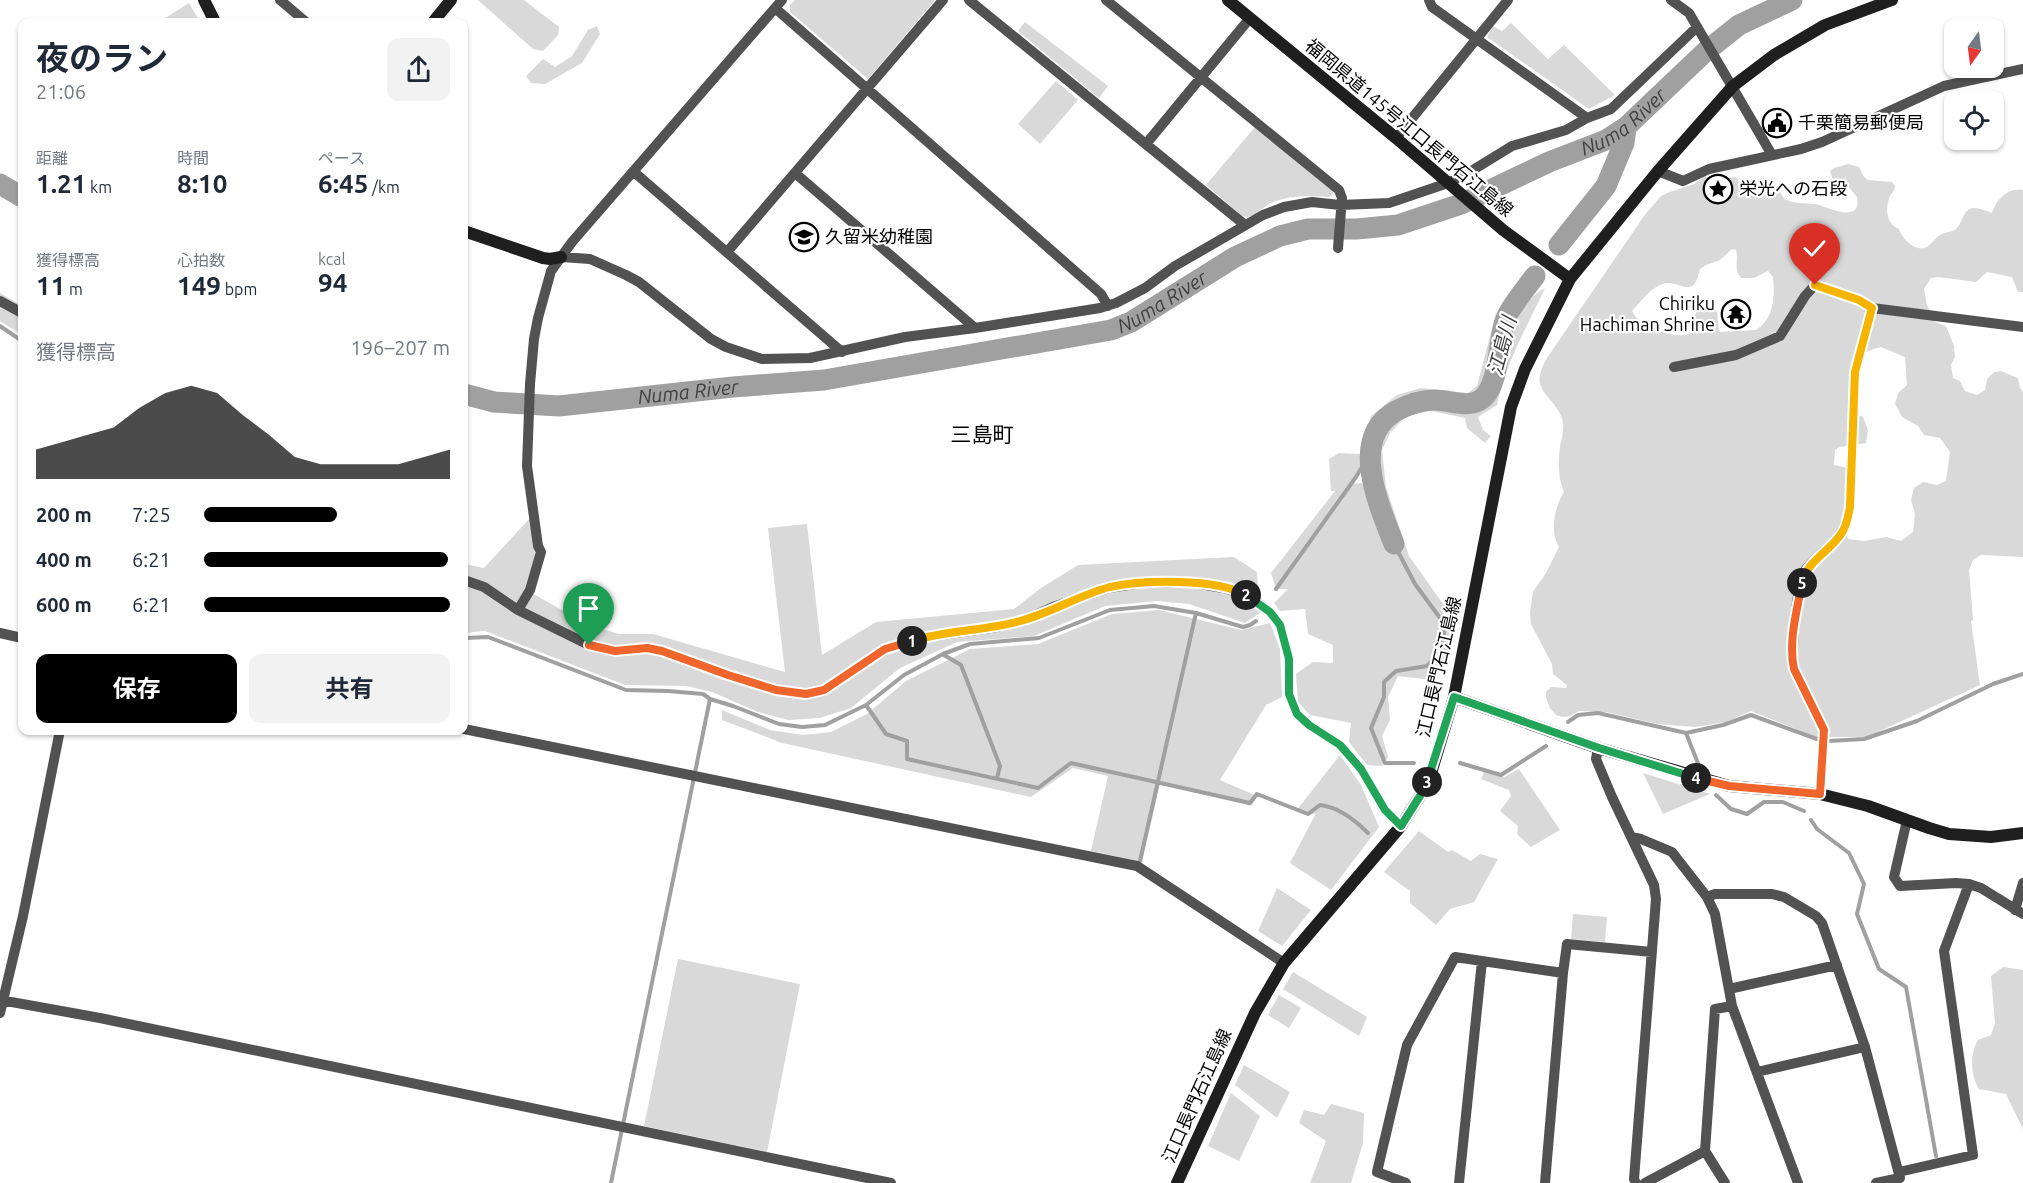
<!DOCTYPE html>
<html lang="ja">
<head>
<meta charset="utf-8">
<style>
	body { margin:0; font-family:Ubuntu,"Noto Sans JP",sans-serif; background:#f2f2f3; color:#1f2937; height:100vh; display:flex; flex-direction:column; font-size:22px; white-space:nowrap }
	* { box-sizing:border-box; margin:0 }
	p { font-size:20px; color:#747a83 }
	.icon { flex:none; width:33px; height:33px; fill:none; stroke:currentColor; stroke-width:2; stroke-linecap:round; stroke-linejoin:round }
	.map { position:relative; flex:1; overflow:hidden }
	.side { position:absolute; left:18px; top:18px; width:450px; height:717px; display:flex; flex-direction:column; background:#fff; border-radius:12px; box-shadow:0 2px 4px #0004 }
	.side>* { flex:none }
	.needle { width:39px; rotate:194deg }
	.fabs { position:absolute; left:1944px; top:18px; display:grid; gap:12px }
	.fabs a { display:grid; place-items:center; width:60px; height:60px; border-radius:12px; background:#fff; box-shadow:0 2px 4px #0004; font-size:30px }
	.pin { position:absolute; display:grid; place-items:center; width:51px; height:51px; color:#fff; margin:-62px -26px; border-radius:50% 50% 50% 0; rotate:-45deg; box-shadow:0 0 6px #0007 }
	.pin .icon { rotate:45deg }
	.km { position:absolute; width:30px; height:30px; margin:-15px; border-radius:50%; background:#222; color:#fff; font-size:16px; line-height:30px; text-align:center }
	.round { display:grid; place-items:center; flex:none; width:63px; height:63px; border-radius:12px; background:#f2f2f3 }
	.headline { display:flex; align-items:center; justify-content:space-between; height:102px; padding:0 18px }
	h1 { font-size:33px; font-weight:700; line-height:45px }
	.metrics { display:grid; grid-template-columns:repeat(3,1fr); gap:9px; height:102px; padding:6px 18px }
	.metrics div { display:grid; align-content:center }
	.metrics b { font-size:26px; font-weight:700 }
	.metrics small { font-size:16px; font-weight:400 }
	.metrics p { font-size:16px }
	.chart { height:168px; padding:12px 18px }
	.chart p { display:flex; justify-content:space-between }
	.chart svg { width:100%; height:108px; margin-top:6px; fill:#000; opacity:.7 }
	.primary-button { display:flex; gap:12px; margin-top:auto; padding:12px 18px }
	.primary-button a { flex:1; height:69px; border-radius:12px; background:#000; color:#fff; font-size:24px; font-weight:700; line-height:69px; text-align:center }
	.primary-button a+a { background:#f2f2f3; color:#1f2937 }
	ul { padding:0 18px; list-style:none; font-size:20px }
	li { display:grid; grid-template-columns:96px 72px 1fr; align-items:center; height:45px }
	li i { height:15px; border-radius:8px; background:#000 }
	.map>svg:first-child { display:block }
</style>
</head>
<body>
<div class="map">
<svg width="2023" height="1183" viewBox="0 0 2023 1183">
	<rect width="100%" height="100%" fill="#fff"/>
	<path fill="#d9d9d9" fill-rule="evenodd" d="M478 0H524L559 27 558 35 543 51 533 49Z
		M795 0H935L868 79 790 12V5Z
		M189 3 200 22H159Z
		M1025 22 1108 86 1099 98 1018 31Z
		M1511 23 1548 59 1564 45 1615 95 1589 109 1487 37 1493 26 1502 31Z
		M597 26 600 34 582 63 545 84 531 83 526 76 543 59 555 67 572 56 588 30Z
		M1056 81 1078 100 1040 144 1018 124Z
		M1255 127 1333 191V195L1329 197C1309 196 1290 195 1271 203 1261 208 1254 220 1242 216L1206 185Z
		M1848 164 1859 167 1864 177 1868 180 1892 182 1895 186C1894 193 1890 194 1889 199 1885 211 1887 224 1899 229 1902 239 1917 254 1928 246 1933 243 1936 236 1942 234 1947 232 1952 232 1956 229 1963 223 1962 210 1973 208 1979 208 1987 211 1992 213 1996 200 2008 187 2023 190V292H2018L2012 277 1987 272 1976 282 1938 277 1931 278 1924 289 1927 305 1935 322 1946 326 1954 346 1955 357 1951 365 1953 378 1960 381 1965 391 1977 395 1985 390 1987 379 1994 372 2001 371 2018 378 2020 388 2023 392V557L1981 555 1973 560 1969 570 1973 620 1971 621 1980 685 1867 737H1816L1751 711 1726 722 1695 727 1658 724 1606 712 1579 711 1570 716 1562 717 1556 715 1550 708 1546 698V692L1551 687 1566 688 1567 685 1553 674 1552 664 1531 624 1530 612 1533 592 1546 573 1559 547C1549 532 1555 506 1564 492 1558 478 1558 461 1560 446 1562 436 1565 428 1562 419 1558 402 1536 393 1540 375 1541 369 1544 363 1547 358L1644 216 1661 196 1667 193 1694 184 1704 177H1708L1714 181 1735 177 1738 179 1741 191C1755 205 1762 184 1775 187 1781 189 1781 198 1787 200 1794 204 1806 203 1815 204 1828 207 1862 225 1857 197L1848 186 1833 180 1830 171 1834 168ZM1732 249 1736 250C1739 261 1733 269 1741 278H1754L1768 271 1773 277C1775 296 1774 319 1756 330L1719 332 1717 311C1696 299 1693 319 1689 334 1674 340 1638 325 1632 311 1641 301 1649 290 1660 285 1678 276 1693 304 1700 269L1706 265 1720 260ZM1881 347 1905 357 1907 385 1898 393 1895 404 1902 417 1918 426 1924 435 1940 438 1950 452 1946 481 1937 485 1923 482 1914 488 1911 500 1915 514 1913 532 1901 541 1886 537 1864 541 1849 539 1839 528 1846 510 1848 468 1834 465 1835 450 1840 447 1866 443 1868 430 1863 417 1848 410C1850 377 1843 356 1881 347Z
		M1545 288C1528 325 1505 364 1497 405L1478 417 1483 430 1491 436 1485 443 1467 428 1465 418 1431 411 1406 416 1390 433 1382 450 1386 487 1409 556 1443 604 1454 607 1456 617 1443 669 1432 680 1398 676 1388 697 1390 720 1382 736 1388 757 1382 766 1367 765 1349 742 1351 723 1310 715 1298 702 1296 674 1313 662 1333 663V645L1308 634 1305 609 1280 611 1274 603 1288 589H1276L1271 573 1335 491H1331L1329 459 1339 453 1360 454 1371 416 1397 395 1421 388 1468 393 1477 386 1497 309 1485 386 1476 396 1467 399 1422 396 1401 402 1378 420 1365 457 1351 484 1361 483 1378 493C1378 480 1375 464 1377 451 1379 439 1394 415 1405 410 1410 408 1431 405 1437 405 1455 406 1469 418 1484 403 1515 372 1502 311 1545 288Z
		M0 293 22 306V335L0 321Z
		M530 518 535 555 525 589 588 625 619 634H653L785 672 768 528 807 524 822 655 876 622 1014 609 1041 588 1078 565 1234 557 1257 572 1260 613 1245 623 1189 604 1157 601 1105 606 1034 636 957 642 900 668 851 708 820 718 788 720 758 712 712 692 686 686 625 685 485 631 464 633V564L484 568Z
		M1159 610 1241 630 1270 623 1280 649 1282 697 1266 705 1220 780 1257 796 1251 806 1160 784 1142 862 1091 851 1108 776 1073 768 1031 797 782 743 722 720V710L770 730 803 735 831 732 867 714 906 681 970 649 1038 644 1112 614Z
		M1340 755 1361 785 1379 827 1331 890 1290 863 1316 813 1308 816 1296 811Z
		M1519 769 1560 830 1531 847 1517 834 1518 826 1500 811 1511 796 1509 790 1481 779 1484 772 1504 777Z
		M1643 773 1710 794 1663 814Z
		M1419 831 1448 852 1452 850 1471 861 1480 854 1498 859 1474 902 1450 909 1436 925 1410 903V891L1384 872Z
		M1277 888 1311 910 1282 946 1258 931Z
		M1573 914 1607 917 1605 942 1571 939Z
		M678 959 800 984 767 1152 644 1126Z
		M2003 967 2023 970V1129L2006 1094 1979 1089C1970 1075 1970 1053 1978 1040L1991 1035 1995 1023 1991 976Z
		M1293 972 1367 1017 1359 1036 1283 989Z
		M1279 995 1301 1008 1289 1028 1268 1015Z
		M1244 1065 1290 1092 1277 1118 1235 1085Z
		M1231 1093 1260 1116 1239 1161 1208 1146Z
		M1331 1104 1364 1113 1363 1143 1351 1183H1310L1326 1141 1299 1123 1304 1110 1324 1115Z"/>
	<g fill="none" stroke-linecap="round" stroke-linejoin="round">
		<path stroke="#a0a0a0" stroke-width="4" d="M0 326 22 341
			M1394 544 1415 584 1443 622 1444 635 1440 653 1427 666 1396 671 1384 682V697L1371 728 1385 763H1414
			M1276 589 1356 477 1369 455
			M464 638 488 637 626 690 668 691 703 694 710 699 733 706 779 724 802 727 825 725 866 705 904 675 943 654 970 644 1039 638 1110 610 1154 606 1196 613 1243 627 1250 625 1256 621
			M944 655 961 665 1000 766 997 778
			M866 705 886 734 907 741V759L1038 788 1071 763 1250 803 1257 794 1308 814 1320 805C1339 807 1355 820 1368 833
			M1568 722 1578 715 1598 713 1686 733 1699 766
			M1686 733 1723 725 1751 715 1817 739
			M1829 741 1864 739 1917 721 1993 684 2023 674
			M1460 763 1501 775 1546 746
			M1716 795 1731 809 1747 814 1764 802H1783L1804 811
			M1811 820 1817 829 1849 853 1864 884 1857 914 1879 969 1906 987 1936 1156
			M1140 861 1196 613
			M611 1183 710 699"/>
		<g stroke="#a0a0a0" stroke-width="21">
			<path d="M0 184 22 197"/>
			<path d="M1559 245 1606 186 1624 143 1626 127"/>
			<path id="s1" d="M464 394 494 402 559 406 733 387 824 380 1111 330 1131 322 1235 257 1280 236 1308 229H1357L1398 225 1461 204 1549 162 1606 140 1626 127 1705 52 1739 25 1792 0"/>
			<path d="M1394 544C1379 505 1348 438 1396 411 1409 404 1420 400 1435 400 1451 400 1471 410 1484 397 1501 380 1497 335 1508 314 1515 301 1526 288 1535 276"/>
		</g>
		<path stroke="#525252" stroke-width="10" d="M280 0 306 22
			M969 0 1245 225
			M1106 0 1339 190 1342 198 1338 248
			M1429 0 1432 7 1587 118
			M1671 0 1689 13 1772 155
			M775 8 1101 294 1108 306
			M1396 138 1508 0
			M1146 144 1250 18
			M1658 171 1683 181 1709 169 1801 149 1822 142 1944 86 2023 69
			M634 172 842 352
			M795 173 975 328
			M727 252 943 0
			M561 257 590 259 626 275 639 282 711 339 726 347 762 359 810 358 905 337 975 328 1100 308 1116 303 1145 288 1175 266 1263 215 1284 207 1312 202 1340 205 1389 203 1448 183 1468 173 1512 146 1566 130 1587 118 1611 109 1696 28
			M0 301 22 313
			M1674 367 1736 355 1771 340 1780 336 1805 296 1815 285 1859 300 1872 308
			M464 580 484 587 518 610 589 645 615 651 647 648 661 651 728 675 776 690 806 694 824 690 885 649 921 638 997 627 1023 621 1053 607 1109 588 1142 583H1194L1223 588 1241 593 1259 603 1270 612 1280 625 1289 659V694L1297 714 1309 725 1339 745 1361 769 1385 811 1401 826
			M518 610 530 590 541 552 538 546 527 466 530 384 534 339 538 318 551 271 572 242 782 0
			M0 633 22 638
			M464 729 1137 866 1284 963
			M1598 748 1596 759 1612 797 1654 885 1656 899 1634 1179 1636 1183
			M1820 794 1824 730 1794 669C1791 653 1796 582 1806 569 1828 543 1842 545 1850 507L1855 372 1872 308 2023 327
			M1631 837 1641 839 1672 852 1707 897 1715 914 1732 1006 1798 1183
			M1969 884 1981 888 2023 914
			M1707 897 1715 894H1772L1784 897 1816 916 1822 923 1865 1047 1900 1178 1876 1183
			M2015 910 2023 883
			M1729 989 1837 965
			M0 1000 100 1018 891 1183
			M0 1013 23 916 60 730
			M1757 1072 1865 1047
			M1705 1151 1725 1183
			M1899 1172 1973 1155 1944 951 1969 884 1956 883 1900 886 1894 877 1907 820
			M1406 1183 1377 1172 1407 1045 1455 957 1563 973 1567 944 1652 952
			M1459 1183 1482 961
			M1545 1183 1563 973
			M1645 1183 1705 1151 1715 1009 1732 1006"/>
		<path stroke="#1f1f1f" stroke-width="12" d="M204 0 215 22
			M1228 0 1396 138 1503 230 1570 279
			M433 22 451 0
			M464 231 543 258 550 259 561 257
			M1454 697 1598 748 1729 786 1820 794 1868 806 1929 828 1949 834 1991 837 2023 833
			M1177 1183 1255 1013 1284 963 1401 826 1420 796 1432 770 1454 697 1511 407 1525 369 1570 279 1658 171 1733 86 1774 55 1825 25 1892 0"/>
	</g>
	<g fill="none" stroke-linecap="round" stroke-linejoin="round">
		<g stroke="#fff" stroke-width="12">
			<path id="split-1" d="M589 645 615 651 647 648 662 651 728 675 776 690 806 694 824 690 885 649 912 641"/>
		</g>
		<g stroke="#fff" stroke-width="12">
			<path id="split-2" d="M912 641C947 630 984 631 1020 621 1051 613 1079 595 1110 587 1143 580 1216 578 1246 595"/>
		</g>
		<g stroke="#fff" stroke-width="12">
			<path id="split-3" d="M1246 595 1270 612 1280 625 1289 659V694L1297 714 1309 725 1340 745 1361 769 1385 810 1401 826 1420 796 1427 782"/>
		</g>
		<g stroke="#fff" stroke-width="12">
			<path id="split-4" d="M1427 782 1454 697 1599 748 1696 778"/>
		</g>
		<g stroke="#fff" stroke-width="12">
			<path id="split-5" d="M1696 778 1729 786 1820 794 1824 730 1794 669C1788 641 1797 611 1802 583"/>
		</g>
		<g stroke="#fff" stroke-width="12">
			<path id="split-6" d="M1802 583C1806 562 1830 551 1841 534 1847 526 1848 516 1850 507L1855 372 1872 308 1859 300 1815 285"/>
		</g>
		<use href="#split-1" stroke="#f0652b" stroke-width="8"/>
		<use href="#split-2" stroke="#f5b400" stroke-width="8"/>
		<use href="#split-3" stroke="#22a559" stroke-width="8"/>
		<use href="#split-4" stroke="#22a559" stroke-width="8"/>
		<use href="#split-5" stroke="#f0652b" stroke-width="8"/>
		<use href="#split-6" stroke="#f5b400" stroke-width="8"/>
	</g>
	<defs>
		<g id="civic-ring" transform="scale(1.5)"><circle r="9.5" fill="#fff" stroke="#000" stroke-width="1.5"/><path d="M-.6-6.5H3V-4.5H.6V-3L4-1V1h2V6H-6V1h2V-1L-.6-3ZM-1.2 2.5V6h2.4V2.5Z" fill="#000"/></g>
		<g id="sight-ring" transform="scale(1.5)"><circle r="9.5" fill="#fff" stroke="#000" stroke-width="1.5"/><path d="M0-6L1.8-2.2L6-1.7L2.9 1.2L3.7 5.4L0 3.3L-3.7 5.4L-2.9 1.2L-6-1.7L-1.8-2.2Z" fill="#000"/></g>
		<g id="school-ring" transform="scale(1.5)"><circle r="9.5" fill="#fff" stroke="#000" stroke-width="1.5"/><path d="M0-5L7-2L0 1L-7-2ZM-4 1L0 2.5L4 1V4Q0 6-4 4Z" fill="#000"/></g>
		<g id="temple-ring" transform="scale(1.5)"><circle r="9.5" fill="#fff" stroke="#000" stroke-width="1.5"/><path d="M0-6L5-2H3V0L6.5 2.5H4V6H1.5V3h-3V6H-4V2.5H-6.5L-3 0V-2H-5Z" fill="#000"/></g>
	</defs>
	<g fill-rule="evenodd">
		<use href="#civic-ring" x="1777" y="123"/>
		<use href="#sight-ring" x="1718" y="189"/>
		<use href="#school-ring" x="804" y="237"/>
		<use href="#temple-ring" x="1736" y="314"/>
	</g>
	<g text-anchor="middle" stroke-width="4.5" stroke-linejoin="round" paint-order="stroke">
		<g font-size="18" fill="#000" stroke="#fff" text-anchor="start">
			<text x="1798" y="129">千栗簡易郵便局</text>
			<text x="1739" y="195">栄光への石段</text>
			<text x="825" y="243">久留米幼稚園</text>
			<text x="1715" y="310" text-anchor="end">Chiriku<tspan x="1715" dy="21">Hachiman Shrine</tspan></text>
		</g>
		<g font-size="18" fill="#000" stroke="#fff">
			<text transform="translate(1409 128) rotate(40)" y="6">福岡県道145号江口長門石江島線</text>
			<text transform="translate(1439 667) rotate(-77)" y="6">江口長門石江島線</text>
			<text transform="translate(1197 1096) rotate(-66)" y="6">江口長門石江島線</text>
		</g>
		<g font-size="20" font-style="italic" fill="#414141" stroke="#fff">
			<text dy="7" stroke="none"><textPath href="#s1" startOffset="1216">Numa River</textPath></text>
			<text dy="7" stroke="none"><textPath href="#s1" startOffset="712">Numa River</textPath></text>
			<text transform="translate(1502 346) rotate(-75)" y="7">江島川</text>
			<text dy="7" stroke="none"><textPath href="#s1" startOffset="226">Numa River</textPath></text>
		</g>
		<g font-size="21" fill="#000" stroke="#fff">
			<text x="982" y="442">三島町</text>
		</g>
	</g>
</svg>
<div class="fabs">
<a><svg class="needle" viewBox="-14 -14 28 28"><path d="M0-13l5 13h-10z" fill="#e53935"/><path d="M0 13l5-13h-10z" fill="#747a83"/></svg></a>
<a><svg class="icon" aria-label="locate" viewBox="0 0 24 24"><circle cx="12" cy="12" r="6"/><path d="M12 2v4M12 18v4M2 12h4M18 12h4"/></svg></a>
</div>
<div class="pin" style="left:589px;top:645px;background:#1e9e55"><svg class="icon" aria-label="arrive" viewBox="0 0 24 24"><path d="M6 21V4h12l-3 4 3 4H6"/></svg></div>
<div class="pin" style="left:1815px;top:285px;background:#d93025"><svg class="icon" aria-label="check" viewBox="0 0 24 24"><path d="M5 12l5 5 9-10"/></svg></div>
<b class="km" style="left:912px;top:641px">1</b>
<b class="km" style="left:1246px;top:595px">2</b>
<b class="km" style="left:1427px;top:782px">3</b>
<b class="km" style="left:1696px;top:778px">4</b>
<b class="km" style="left:1802px;top:583px">5</b>
<section class="side">
<div class="headline"><div><h1>夜のラン</h1><p>21:06</p></div><a class="round"><svg class="icon" aria-label="share" viewBox="0 0 24 24"><path d="M12 15V3M7 8l5-5 5 5M5 13v7h14v-7"/></svg></a></div>
<div class="metrics">
<div><p>距離</p><b>1.21<small> km</small></b></div>
<div><p>時間</p><b>8:10</b></div>
<div><p>ペース</p><b>6:45<small> /km</small></b></div>
</div>
<div class="metrics">
<div><p>獲得標高</p><b>11<small> m</small></b></div>
<div><p>心拍数</p><b>149<small> bpm</small></b></div>
<div><p>kcal</p><b>94</b></div>
</div>
<div class="chart"><p><span>獲得標高</span>196–207 m</p>
<svg viewBox="0 0 160 44" preserveAspectRatio="none"><path d="M0 44V32L10 29L20 26L30 23L40 15L50 9L60 6L70 9L80 18L90 26L100 35L110 38L120 38L130 38L140 38L150 35L160 32V44z"/></svg>
</div>
<ul>
<li><b>200 m</b>7:25<i style="width:54%"></i></li>
<li><b>400 m</b>6:21<i style="width:99%"></i></li>
<li><b>600 m</b>6:21<i style="width:100%"></i></li>
</ul>
<div class="primary-button"><a>保存</a><a>共有</a></div>
</section>
</div>
</body>
</html>
